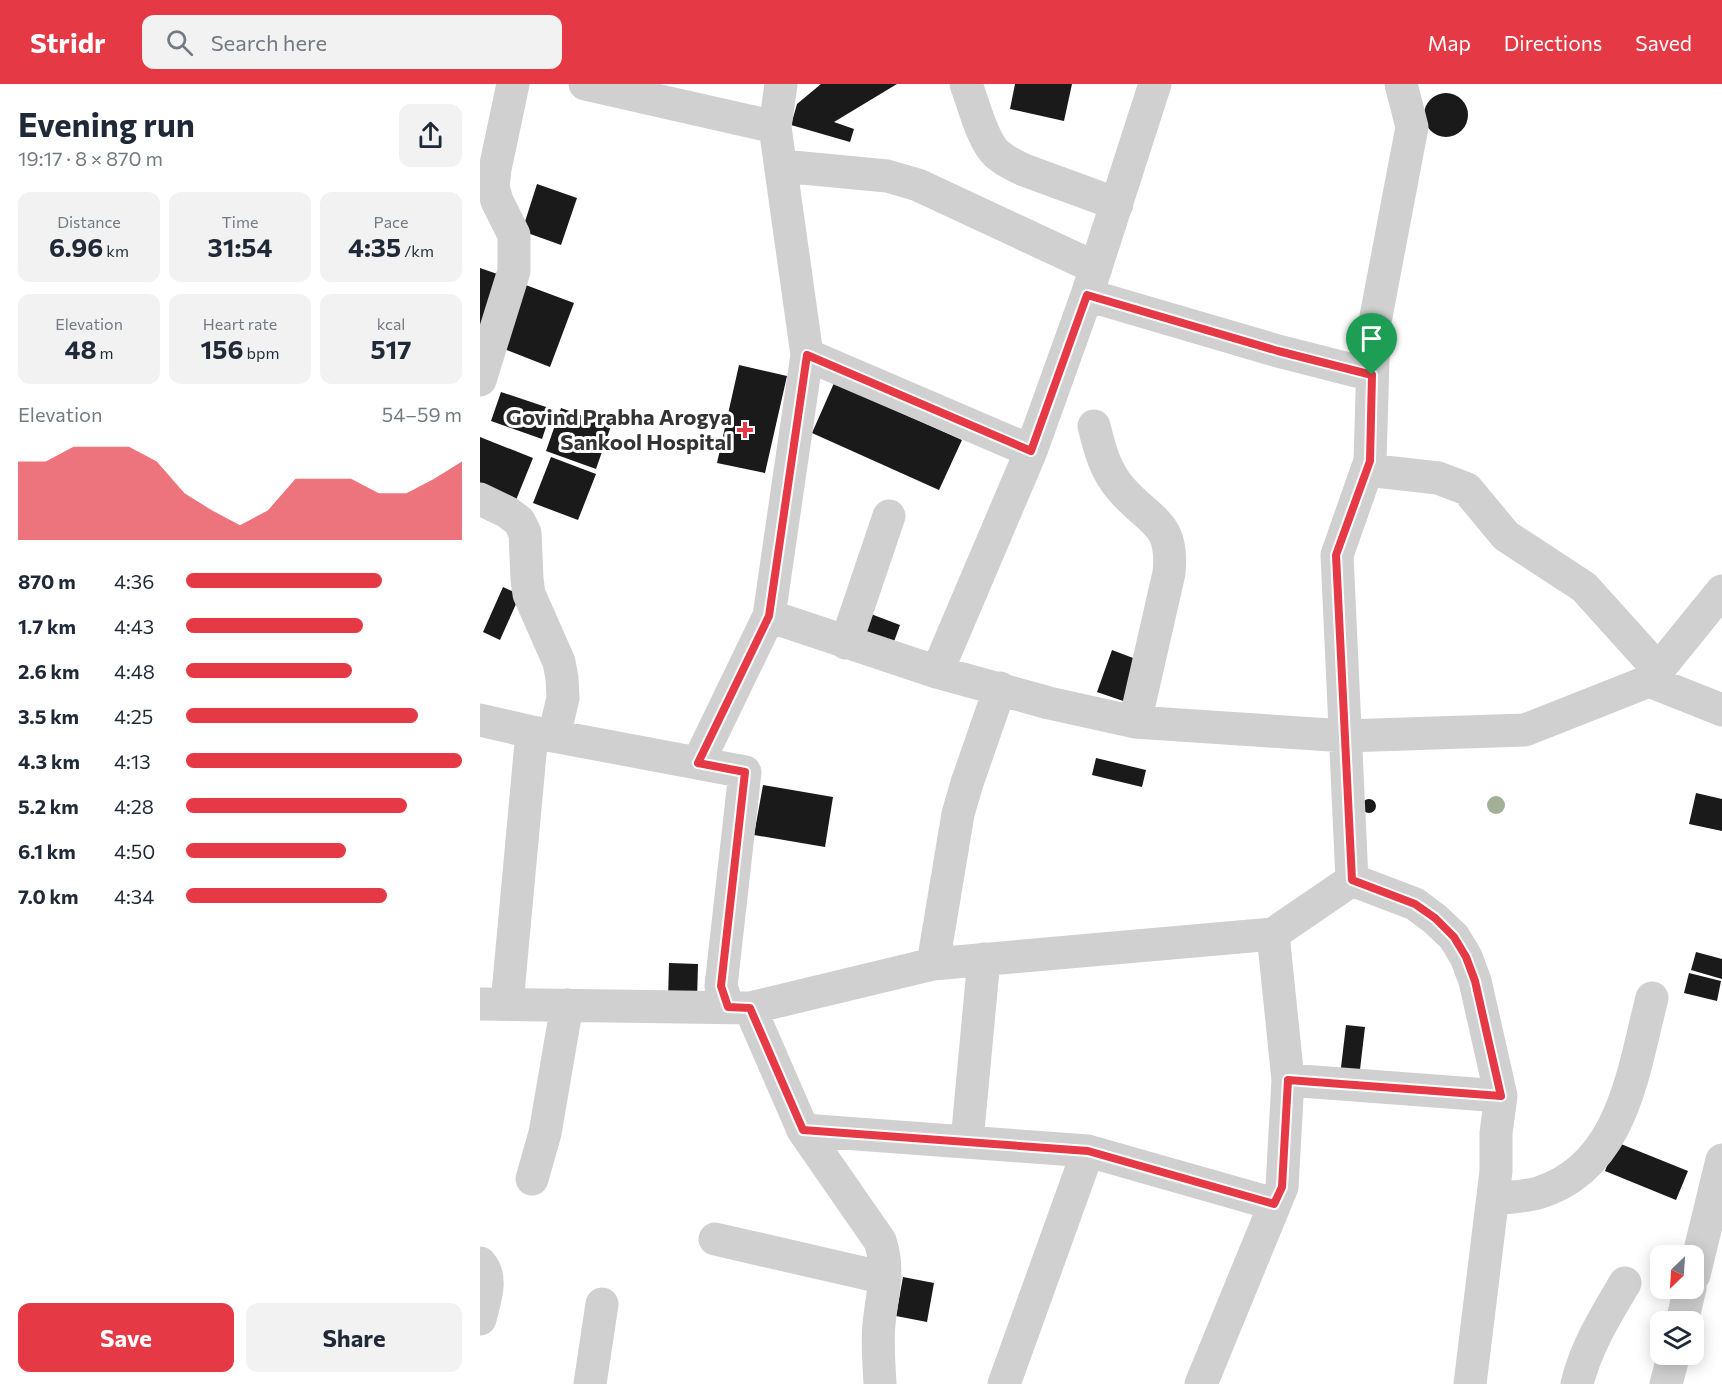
<!DOCTYPE html>
<html lang="en">
<head>
<meta charset="utf-8">
<style>
	body { margin:0; font-family:Commissioner,sans-serif; background:#f2f2f3; color:#1f2937; height:100vh; display:flex; flex-direction:column; font-size:22px; white-space:nowrap }
	* { box-sizing:border-box; margin:0 }
	p { font-size:20px; color:#747a83 }
	.icon { flex:none; width:33px; height:33px; fill:none; stroke:currentColor; stroke-width:2; stroke-linecap:round; stroke-linejoin:round }
	.map { position:relative; flex:1; overflow:hidden }
	.sheet { display:flex; flex-direction:column; background:#fff; width:480px }
	.sheet>* { flex:none }
	.needle { width:39px; rotate:205deg }
	.controls { position:absolute; left:1170px; top:1161px; display:grid; gap:12px }
	.controls a { display:grid; place-items:center; width:54px; height:54px; border-radius:12px; background:#fff; box-shadow:0 3px 15px #0003; font-size:30px }
	.pin { position:absolute; display:grid; place-items:center; width:51px; height:51px; color:#fff; margin:-62px -26px; border-radius:50% 50% 50% 0; rotate:-45deg; box-shadow:0 0 6px #0007 }
	.pin .icon { rotate:45deg }
	.round { display:grid; place-items:center; flex:none; width:63px; height:63px; border-radius:12px; background:#f2f2f3 }
	.summary { display:flex; align-items:center; justify-content:space-between; height:102px; padding:0 18px }
	h1 { font-size:33px; font-weight:700; line-height:45px }
	.metrics { display:grid; grid-template-columns:repeat(3,1fr); gap:9px; height:102px; padding:6px 18px }
	.metrics div { display:grid; align-content:center; border-radius:12px; background:#f2f2f3; text-align:center }
	.metrics b { font-size:26px; font-weight:700 }
	.metrics small { font-size:16px; font-weight:400 }
	.metrics p { font-size:16px }
	.chart { height:168px; padding:12px 18px }
	.chart p { display:flex; justify-content:space-between }
	.chart svg { width:100%; height:108px; margin-top:6px; fill:#e63946; opacity:.7 }
	.primary-button { display:flex; gap:12px; margin-top:auto; padding:12px 18px }
	.primary-button a { flex:1; height:69px; border-radius:12px; background:#e63946; color:#fff; font-size:24px; font-weight:700; line-height:69px; text-align:center }
	.primary-button a+a { background:#f2f2f3; color:#1f2937 }
	ul { padding:0 18px; list-style:none; font-size:20px }
	li { display:grid; grid-template-columns:96px 72px 1fr; align-items:center; height:45px }
	li i { height:15px; border-radius:8px; background:#e63946 }
	header { display:flex; align-items:center; gap:36px; box-sizing:border-box; height:84px; padding:0 30px; background:#e63946; color:#fff }
	header strong { font-size:28px }
	nav { display:flex; gap:33px; margin-inline-start:auto; font-size:21px }
	.search { width:420px; height:54px; background:#f2f2f3; display:flex; align-items:center; gap:15px; box-sizing:border-box; padding:0 21px; border-radius:12px; color:#747a83; font-size:22px }
	main { display:flex; flex:1; min-height:0 }
	.map>svg:first-child { display:block }
</style>
</head>
<body>
<header>
<strong>Stridr</strong>
<div class="search"><svg class="icon" aria-label="search" viewBox="0 0 24 24"><circle cx="10" cy="10" r="6"/><path d="M15 15l6 6"/></svg>Search here</div>
<nav><a>Map</a><a>Directions</a><a>Saved</a></nav>
</header>
<main>
<section class="sheet">
<div class="summary"><div><h1>Evening run</h1><p>19:17 · 8 × 870 m</p></div><a class="round"><svg class="icon" aria-label="share" viewBox="0 0 24 24"><path d="M12 15V3M7 8l5-5 5 5M5 13v7h14v-7"/></svg></a></div>
<div class="metrics">
<div><p>Distance</p><b>6.96<small> km</small></b></div>
<div><p>Time</p><b>31:54</b></div>
<div><p>Pace</p><b>4:35<small> /km</small></b></div>
</div>
<div class="metrics">
<div><p>Elevation</p><b>48<small> m</small></b></div>
<div><p>Heart rate</p><b>156<small> bpm</small></b></div>
<div><p>kcal</p><b>517</b></div>
</div>
<div class="chart"><p><span>Elevation</span>54–59 m</p>
<svg viewBox="0 0 160 44" preserveAspectRatio="none"><path d="M0 44V12L10 12L20 6L30 6L40 6L50 12L60 25L70 32L80 38L90 32L100 19L110 19L120 19L130 25L140 25L150 19L160 12V44z"/></svg>
</div>
<ul>
<li><b>870 m</b>4:36<i style="width:71%"></i></li>
<li><b>1.7 km</b>4:43<i style="width:64%"></i></li>
<li><b>2.6 km</b>4:48<i style="width:60%"></i></li>
<li><b>3.5 km</b>4:25<i style="width:84%"></i></li>
<li><b>4.3 km</b>4:13<i style="width:100%"></i></li>
<li><b>5.2 km</b>4:28<i style="width:80%"></i></li>
<li><b>6.1 km</b>4:50<i style="width:58%"></i></li>
<li><b>7.0 km</b>4:34<i style="width:73%"></i></li>
</ul>
<div class="primary-button"><a>Save</a><a>Share</a></div>
</section>
<div class="map">
<svg width="1242" height="1300" viewBox="0 0 1242 1300">
	<rect width="100%" height="100%" fill="#fff"/>
	<path fill="#1a1a1a" d="M341 0H417L354 38 374 45 370 58 311 41 317 20Z
		M535 0H592L584 37 530 25Z
		M944 31a22 22 0 1 1 44 0a22 22 0 1 1-44 0Z
		M57 100 97 114 81 161 42 147Z
		M0 184 26 193 0 250Z
		M43 200 94 219 70 283 19 263Z
		M259 281 307 292 285 389 237 379Z
		M354 299 482 356 459 406 332 349Z
		M21 308 72 325 62 355 11 337Z
		M81 324 131 342 116 385 66 367Z
		M0 353 53 374 36 416 0 402Z
		M71 373 116 390 98 436 53 419Z
		M23 503 40 511 20 556 3 548Z
		M383 527 420 541 411 566 374 553Z
		M632 566 661 577 646 618 617 608Z
		M616 674 666 686 662 703 612 691Z
		M283 701 353 713 345 763 274 751Z
		M1216 709 1242 715V747L1209 740Z
		M882 722a7 7 0 1 1 14 0a7 7 0 1 1-14 0Z
		M1216 868 1242 875V895L1211 886Z
		M189 879 218 880 217 917 188 916Z
		M1209 889 1241 897 1237 917 1204 909Z
		M866 941 885 943 879 994 860 992Z
		M1136 1058 1208 1087 1196 1116 1125 1087Z
		M423 1193 454 1199 447 1238 416 1232Z"/>
	<g fill="none" stroke-linecap="round" stroke-linejoin="round">
		<path stroke="#d0d0d0" stroke-width="33" d="M105 0 295 43
			M486 0C493 18 502 56 516 69 524 77 534 81 544 86L637 120
			M302 82 407 92 438 101 616 184
			M607 211 798 267 892 291
			M327 271 551 367
			M0 296 34 187V151L17 117 13 103 15 85 33 0
			M614 342C620 366 625 387 642 406 671 439 694 438 689 489L655 638
			M887 386 958 394 987 405 1026 452 1104 503 1178 585
			M0 415 27 428 39 437 45 449 47 495 49 510 79 578 82 594 83 614 74 652
			M289 532 457 588 569 619 655 638 865 652 1045 646 1169 597 1242 626
			M366 559 409 432
			M457 588 551 367 607 211 675 0
			M1169 597 1242 507
			M0 636 52 648 27 920
			M52 648 265 688 241 902 248 923
			M218 679 289 532 327 271 295 43 301 0
			M872 796 935 820 955 835 974 853 986 873 995 897 1021 1012 1016 1049V1087L990 1300
			M453 880 478 730 487 699 520 604
			M0 920 270 924 453 880 793 850 872 796 857 471 890 377 894 243 932 43 921 0
			M270 924 323 1046 400 1157C410 1186 402 1210 399 1240 397 1259 399 1280 400 1300
			M808 996 1021 1012
			M323 1046 608 1067 794 1120
			M487 1057 504 875
			M52 1095 65 1049 87 921
			M1013 1115C1028 1113 1044 1113 1058 1109 1143 1083 1153 987 1172 914
			M235 1155 405 1194
			M0 1179C14 1194 4 1217 0 1235
			M1214 1191 1242 1076
			M1202 1238 1210 1204
			M110 1300 122 1220
			M524 1300 608 1067
			M721 1300 802 1103 808 996 793 850
			M1097 1300C1106 1263 1126 1231 1145 1199
			M1186 1300 1194 1270"/>
	</g>
	<circle fill="#a2b095" cx="1016" cy="721" r="9"/>
	<g fill="none" stroke-linecap="round" stroke-linejoin="round">
		<g stroke="#fff" stroke-width="12">
			<path id="route" d="M607 211 798 267 892 291 890 377 856 471 872 796 935 820 955 834 974 853 986 873 995 897 1021 1012 808 996 802 1103 794 1120 608 1067 323 1046 270 924 248 923 241 902 265 688 218 679 289 532 327 271 551 367Z"/>
		</g>
		<use href="#route" stroke="#e63946" stroke-width="8"/>
	</g>
	<path fill="#e63946" stroke="#fff" stroke-width="2" d="M262 337h6v6h6v6h-6v6h-6v-6h-6v-6h6z"/>
	<g text-anchor="middle" stroke-width="6" stroke-linejoin="round" paint-order="stroke">
		<g font-size="22" font-weight="bold" fill="#333" stroke="#fff" text-anchor="end">
			<text x="252" y="341">Govind Prabha Arogya<tspan x="252" dy="25">Sankool Hospital</tspan></text>
		</g>
	</g>
</svg>
<div class="controls">
<a><svg class="needle" viewBox="-14 -14 28 28"><path d="M0-13l5 13h-10z" fill="#e53935"/><path d="M0 13l5-13h-10z" fill="#747a83"/></svg></a>
<a><svg class="icon" aria-label="layers" viewBox="0 0 24 24"><path d="M12 4l9 5-9 5-9-5zM3 14l9 5 9-5"/></svg></a>
</div>
<div class="pin" style="left:892px;top:291px;background:#1e9e55"><svg class="icon" aria-label="arrive" viewBox="0 0 24 24"><path d="M6 21V4h12l-3 4 3 4H6"/></svg></div>
</div>
</main>
</body>
</html>
